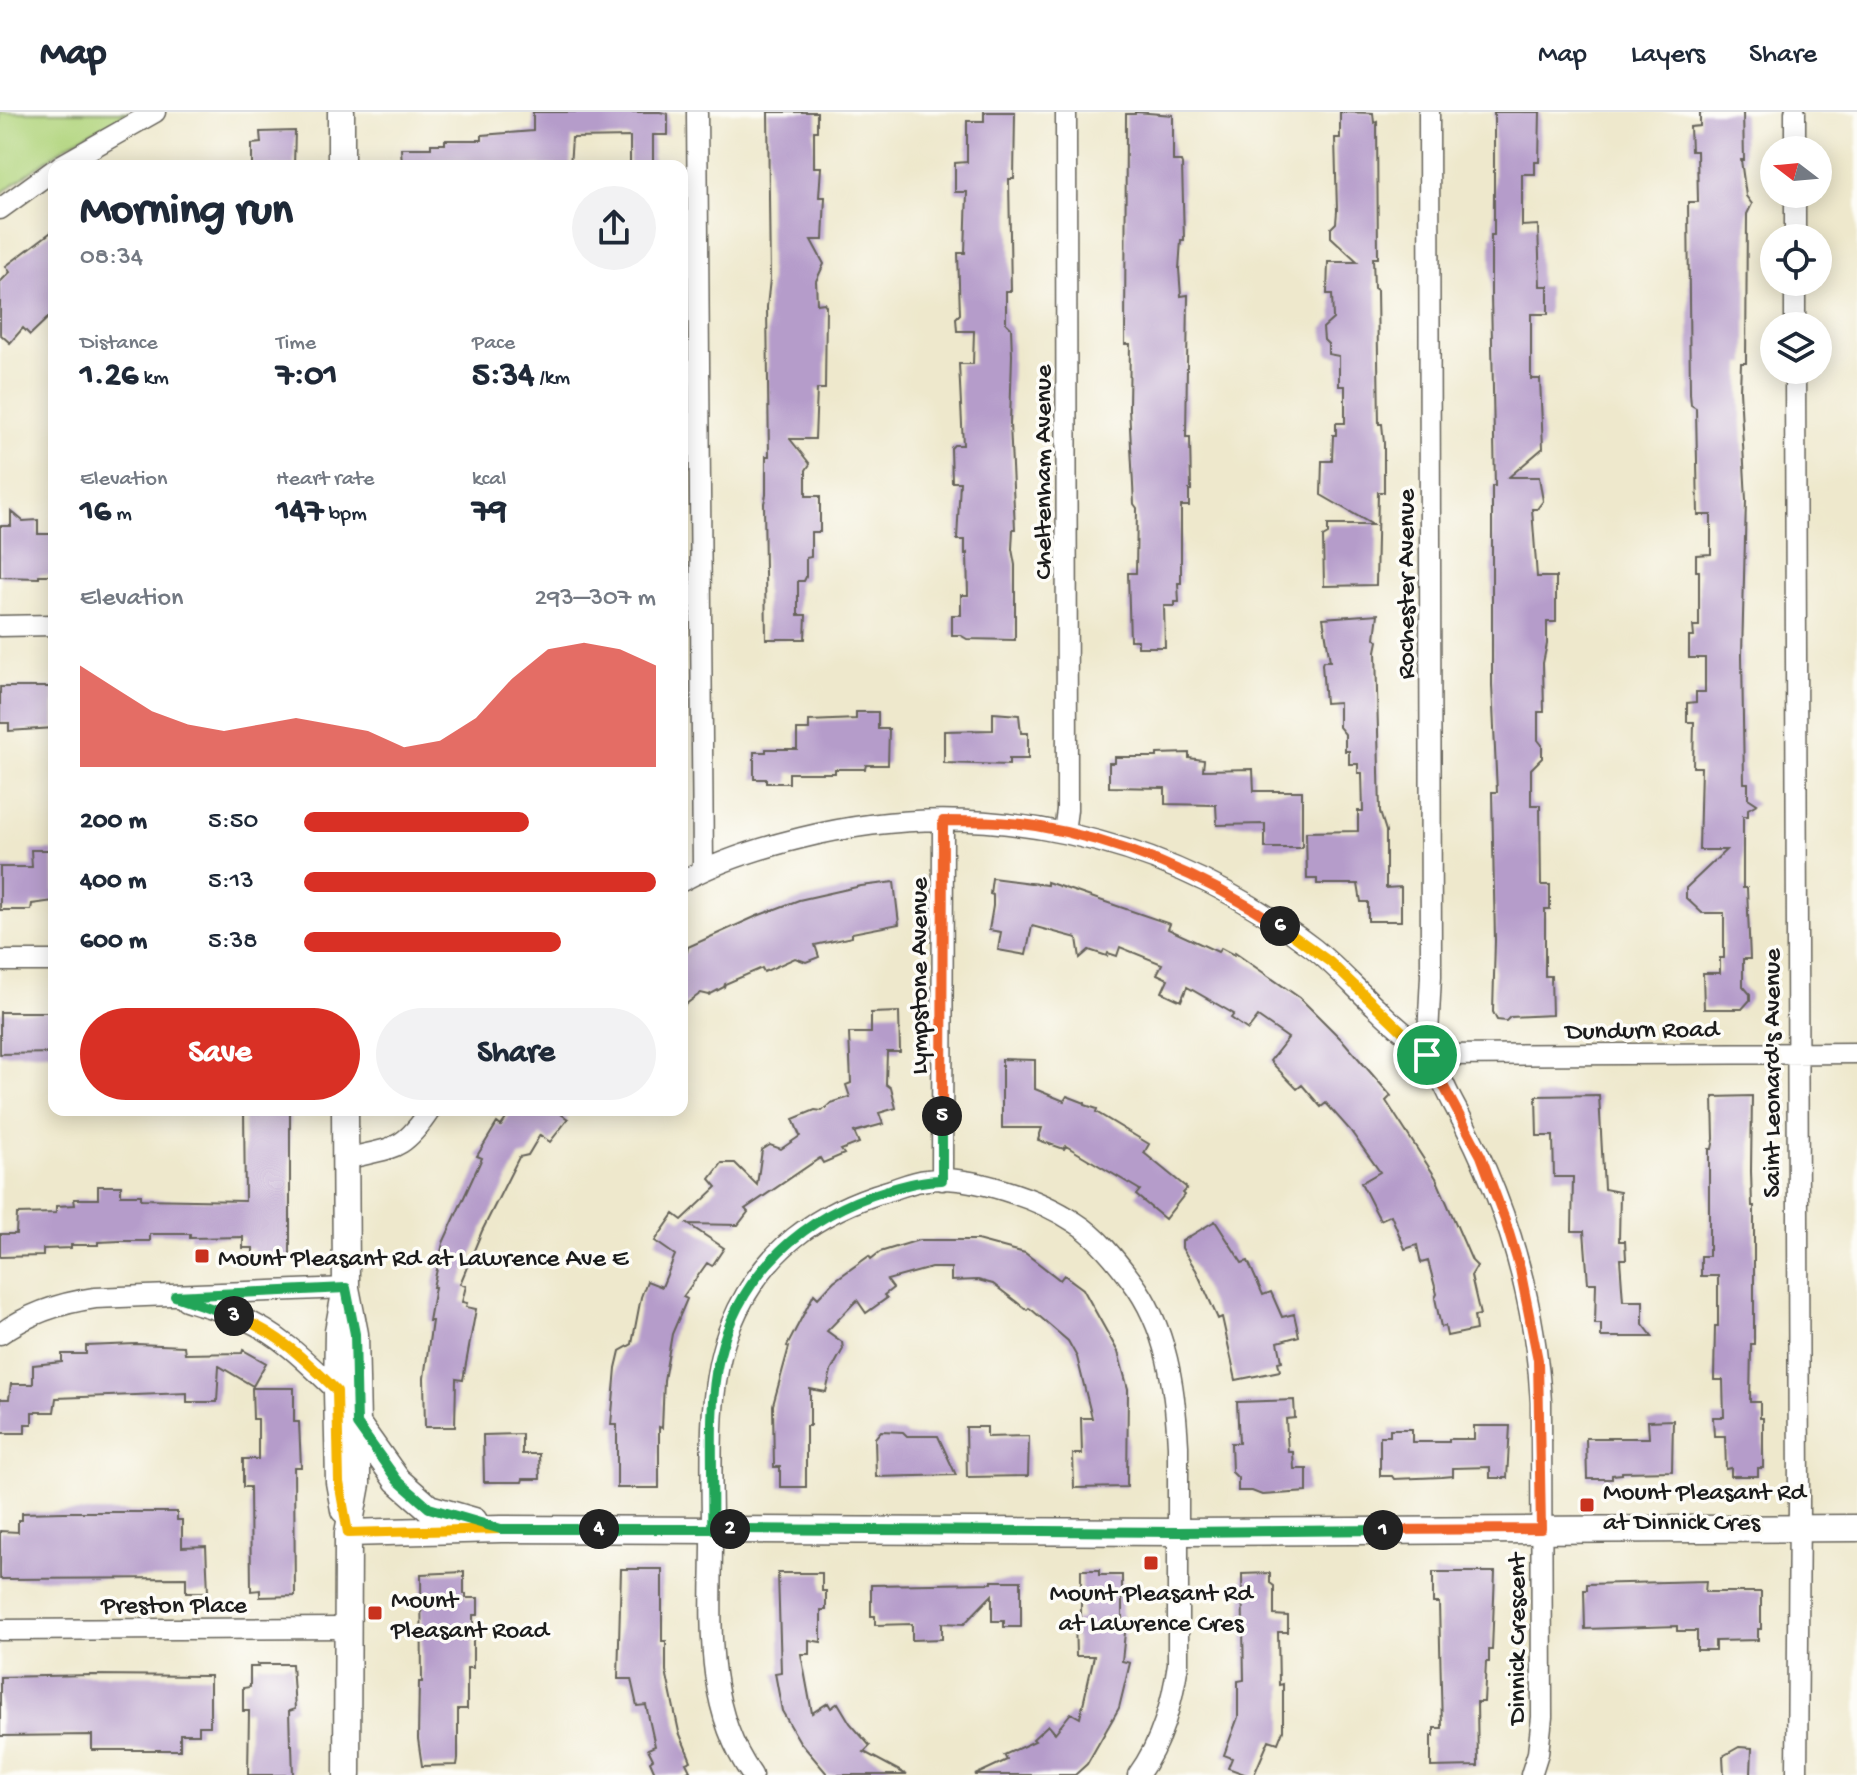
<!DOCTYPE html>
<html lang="en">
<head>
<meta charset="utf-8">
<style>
	body { margin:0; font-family:"Gochi Hand",sans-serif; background:#f2f2f3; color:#1f2937; height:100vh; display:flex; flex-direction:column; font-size:30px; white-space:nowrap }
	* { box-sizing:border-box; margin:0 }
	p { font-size:26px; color:#747a83 }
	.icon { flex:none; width:44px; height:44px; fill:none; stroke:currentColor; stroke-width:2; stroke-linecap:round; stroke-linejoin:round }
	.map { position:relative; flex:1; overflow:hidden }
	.panel { position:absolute; left:48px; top:48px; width:640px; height:956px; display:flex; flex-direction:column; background:#fff; border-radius:16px; box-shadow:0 4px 20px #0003 }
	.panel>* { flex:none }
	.needle { width:52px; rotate:286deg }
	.tools { position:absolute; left:1760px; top:24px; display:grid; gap:16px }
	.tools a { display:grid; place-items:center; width:72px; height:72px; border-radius:50%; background:#fff; box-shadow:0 4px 20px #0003; font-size:40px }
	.pin { position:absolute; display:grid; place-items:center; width:68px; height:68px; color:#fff; margin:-34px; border:4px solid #fff; border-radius:50%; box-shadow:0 2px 8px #0007 }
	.km { position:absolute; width:40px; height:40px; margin:-20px; border-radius:50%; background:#222; color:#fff; font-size:22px; line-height:40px; text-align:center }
	.round { display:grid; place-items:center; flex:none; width:84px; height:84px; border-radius:42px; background:#f2f2f3 }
	.headline { display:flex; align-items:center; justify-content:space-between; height:136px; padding:0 32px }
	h1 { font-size:44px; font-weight:700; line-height:60px }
	.figures { display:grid; grid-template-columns:repeat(3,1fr); gap:12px; height:136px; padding:8px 32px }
	.figures div { display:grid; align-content:center }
	.figures b { font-size:34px; font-weight:700 }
	.figures small { font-size:22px; font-weight:400 }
	.figures p { font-size:22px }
	.chart { height:224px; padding:16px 32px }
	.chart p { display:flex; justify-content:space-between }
	.chart svg { width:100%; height:144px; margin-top:8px; fill:#d93025; opacity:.7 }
	.action { display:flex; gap:16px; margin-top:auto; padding:16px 32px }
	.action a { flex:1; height:92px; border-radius:48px; background:#d93025; color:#fff; font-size:32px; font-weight:700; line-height:92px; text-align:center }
	.action a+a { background:#f2f2f3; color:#1f2937 }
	ul { padding:0 32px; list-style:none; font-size:26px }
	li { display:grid; grid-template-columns:128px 96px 1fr; align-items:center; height:60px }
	li i { height:20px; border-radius:10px; background:#d93025 }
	header { display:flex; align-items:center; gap:48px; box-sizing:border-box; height:112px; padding:0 40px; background:#fff; border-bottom:2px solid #e0e1e3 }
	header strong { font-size:38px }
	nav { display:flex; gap:44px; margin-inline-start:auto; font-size:28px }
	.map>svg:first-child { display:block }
</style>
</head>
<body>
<header>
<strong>Map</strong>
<nav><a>Map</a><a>Layers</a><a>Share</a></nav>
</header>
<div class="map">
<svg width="1857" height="1663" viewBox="0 0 1857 1663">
	<rect width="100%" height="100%" fill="#fdfcf7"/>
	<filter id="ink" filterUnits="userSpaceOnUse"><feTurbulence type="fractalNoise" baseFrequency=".0125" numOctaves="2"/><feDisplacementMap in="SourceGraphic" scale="16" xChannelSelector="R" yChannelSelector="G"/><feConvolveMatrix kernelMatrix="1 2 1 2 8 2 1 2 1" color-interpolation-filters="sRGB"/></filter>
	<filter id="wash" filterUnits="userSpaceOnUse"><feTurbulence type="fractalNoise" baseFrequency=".006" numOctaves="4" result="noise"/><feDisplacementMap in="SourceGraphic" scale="32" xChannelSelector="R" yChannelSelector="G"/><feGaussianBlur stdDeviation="1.8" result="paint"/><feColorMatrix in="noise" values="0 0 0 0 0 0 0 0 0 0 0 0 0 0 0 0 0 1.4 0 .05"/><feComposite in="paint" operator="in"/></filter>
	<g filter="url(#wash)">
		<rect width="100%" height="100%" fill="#eee8cc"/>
		<path fill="#b0d47c" stroke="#66784c" stroke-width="2" d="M0 0H129L69 32 0 82Z"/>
		<g id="blocks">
			<path fill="#b59cca" d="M533 0H660L668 2V23H653V54H630V25L572 26 570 54H402L401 36H431V32H445V28H482V23L533 19Z
				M768 0H817V19H814V55H821L819 85H825L823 128H811L824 152 816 169 817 192 824 191 826 194 825 277H817L815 327H790L810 352 806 358V384H820V420H811V445L806 446V465L804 469H798V503H806L805 527H766L764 391 766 383V344H769L767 195 770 167Z
				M984 0H1015L1014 67H1009L1011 179H1006V211L1011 216 1012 243 1010 312 1015 417H1013L1012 437 1015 453V528L967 527 960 523H952V503H961V483H968L967 441 965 442V428H957L960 370H952L951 336 954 333H963L959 252H973L974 219H957L956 206 960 202 958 141H965L967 80H955V51L967 50V9H984Z
				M1135 0 1173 3V49H1181L1182 52 1184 128H1181L1179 157 1181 184 1188 183 1186 325H1190L1191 378H1189V394H1181V471H1178L1179 490H1175V494H1164L1165 535H1138V528H1130L1128 461H1136L1137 396 1134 392 1129 296 1130 232H1125L1126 2H1135Z
				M1340 0 1373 1 1374 11 1377 10 1378 146H1373L1374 176 1377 178 1379 312H1382L1384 331V380H1378L1376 473 1324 474 1323 425 1328 422V413H1373L1321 383 1322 349H1332L1333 323H1336V311H1345V274H1339V244L1328 242V232L1324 228 1323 216 1333 207 1332 182H1327L1328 150H1358L1331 125V116L1336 111 1337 99 1335 26H1340Z
				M1494 0H1540L1539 50H1535V62H1522V114L1538 113 1540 174H1548V202H1531V267H1540L1543 336 1509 365H1539L1543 389 1537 397H1532L1537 465H1556V510H1547V532L1543 551 1544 600H1538V628L1542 633V646L1531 657V693H1540L1541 773H1550V797H1545V864H1551L1552 903 1510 905 1506 909 1497 908 1493 900 1495 828 1492 680H1497L1492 573V374H1495L1491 182V123H1494Z
				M1700 0H1743L1744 48H1741L1746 84 1752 92 1747 102 1746 251H1741L1740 278 1746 388 1742 543 1744 671H1748V686L1757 692 1748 697V704H1743V776H1747L1750 847H1743V874L1750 882V888L1742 897H1704L1703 861H1720V846H1724V801H1702L1686 786V776L1726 738H1699L1701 655H1693L1694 610H1687V591L1696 590V580H1705V546H1689V525H1694L1693 514H1699V459H1696V443L1711 442V403H1698L1696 296 1691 293 1690 281 1688 90H1698L1697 39H1691L1690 15 1700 14Z
				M295 19 294 54H252V32L261 31 260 20Z
				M54 118V200L30 223 23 216 10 231 0 222V170L10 160 6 154Z
				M11 399 23 409 38 408V422H54V463H39V466L0 465V414H11Z
				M1378 502 1375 526 1378 529 1376 539 1380 700 1386 719V776L1401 775V809H1368V790H1361L1358 772H1317V767H1307L1306 720 1358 719V699H1363L1362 661H1358V652H1349V639H1345V622L1339 615V590L1325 591 1322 552 1323 549H1330L1323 506Z
				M0 575H54V616L9 619V611H0Z
				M856 600H878V617H889L888 653H866L865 657H835V661H789V671H766V667H754V640H766V637H797V618H809V609L856 607Z
				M993 601 1019 603 1021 621H1028V647H1009V653L944 651V619L993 618Z
				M1189 641V646L1204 648 1203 658 1253 657 1254 679H1302V736H1265V712L1217 713 1216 693 1165 692V676L1109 675V651H1115V645H1157V642Z
				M31 738H53L54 789 32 792 31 798H0V755H32Z
				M992 766 1047 773V770L1170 812 1168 817 1218 840 1221 836 1234 843 1235 841 1300 886 1344 930 1391 984 1386 989 1436 1066 1472 1149 1477 1154 1471 1164 1480 1203 1474 1204 1476 1218 1447 1224 1445 1214 1441 1215 1435 1186 1437 1182 1428 1149 1421 1151 1417 1133 1405 1137 1391 1103 1380 1108 1361 1071 1380 1060 1350 1018 1326 991 1321 995 1302 973 1297 977 1270 949 1288 926 1258 905 1248 918 1231 906 1234 902 1187 875 1181 889 1162 880 1168 867 1157 862 1162 852 1120 835 1117 844 1108 841 1107 844 1089 838 1080 846 1077 826 1032 814 1026 843 998 838 1001 820 989 818 993 794V783L990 782Z
				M894 770 899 812 852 821V825L815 833 819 845 806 850 795 846 764 860 762 856 725 872 724 875 709 883 701 881 682 895V843L687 840 688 835 757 804 799 788 861 774Z
				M0 900H54V941L0 942Z
				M899 900 900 940H887L886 972 891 976 896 996 879 1001 883 1012 854 1020 859 1031 841 1038 844 1042 823 1051 820 1046 745 1097 748 1100 738 1113 688 1112 724 1136 712 1154 707 1151 683 1185 687 1187 672 1222 664 1268 662 1316 659 1315V1376H617V1313H611L616 1256 620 1239 632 1232 641 1185 647 1169 662 1175 675 1143 655 1129 674 1102 682 1108 717 1075 710 1067 722 1051H735L757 1073 762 1038 770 1033 781 1037 800 1024 793 1007 815 998 822 999 831 991 850 985 846 973 851 971 849 921H871V901Z
				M1002 947 1035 948V977L1064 989 1067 984 1085 991V993L1097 997 1096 1000 1149 1032 1144 1041 1187 1076 1182 1081 1184 1083 1165 1107 1136 1083 1140 1078 1066 1034 1064 1037 1038 1028 1042 1016H1002Z
				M1599 983 1604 1077 1620 1080 1619 1129H1625L1626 1147H1620L1623 1189H1643V1212L1653 1225H1601V1212H1595L1596 1171H1588L1584 1119H1572L1573 1065H1554L1553 1024H1537L1536 984Z
				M1752 984 1751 1059 1752 1094H1754V1232H1751L1750 1290H1760V1306H1763V1356H1758V1364H1731V1356L1726 1357 1725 1324H1714L1713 1305H1724L1723 1268H1714L1715 1214H1718V1164H1701V1144H1709V1037H1712L1714 1027 1713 985Z
				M244 998H290V1145H253V1136H243V1125L190 1126V1122H150V1129H121L98 1130V1133H71V1136L43 1137V1144L0 1145V1122H16L17 1102 56 1101V1094L75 1093 74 1087H98V1074H121V1083H141V1087L245 1089Z
				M512 998H555L568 1007 550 1030 540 1023 528 1043 519 1045 482 1119 460 1172 466 1174 462 1190 467 1191 466 1195 476 1197 463 1268 456 1267 455 1315H425L424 1266 432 1209H429L435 1175H433L443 1131 482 1046 477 1044 497 1011 501 1014Z
				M1215 1109 1242 1151 1248 1149 1263 1183 1271 1180 1282 1205 1294 1202 1299 1224 1278 1230 1282 1249 1278 1250 1280 1259 1236 1268 1222 1205 1218 1207 1196 1158 1182 1136V1129Z
				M919 1128H977L1025 1141 1060 1168 1064 1163 1083 1177 1118 1240 1128 1277 1127 1375 1074 1376 1073 1342H1082L1081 1306H1092L1077 1245 1068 1229 1032 1198 1029 1196 1027 1198 993 1172 978 1168 951 1169V1156H931L887 1168 893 1176 884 1183 887 1186 866 1201 857 1188 827 1219 842 1230 843 1237 831 1259 826 1280 810 1277V1314H806V1375H780V1355H774L773 1293 789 1235 787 1234 814 1182 818 1186 834 1169 869 1144 871 1147 880 1140Z
				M136 1232 184 1234 185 1242 242 1241 243 1238 266 1251 253 1274 219 1254 217 1290H187V1281L56 1286 54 1300H32V1312H25V1321H0V1287H9L11 1272H33V1253L62 1250V1242H86V1234Z
				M252 1276H294V1310H299L301 1355H294L295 1484 260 1485V1478L251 1479 250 1375H243V1347H258V1307H253Z
				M1294 1288 1295 1306 1286 1307 1288 1340H1293L1294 1357H1307V1380L1262 1383 1252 1379H1238V1366L1232 1360 1231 1331H1239L1237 1290Z
				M1673 1308 1672 1359 1622 1360V1362L1612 1363V1367H1587L1586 1326H1649L1648 1309Z
				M1474 1314H1510L1507 1366H1490V1355L1453 1356V1364L1442 1365 1394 1367 1392 1364H1380V1324H1390V1317H1412V1330H1449V1327H1474Z
				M966 1315H987V1325L1029 1324 1028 1364 967 1365Z
				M881 1319 903 1320 907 1324H938L956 1363 876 1365 875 1326Z
				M522 1322V1342H539L540 1367H523L522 1370H484L483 1323Z
				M64 1400H177V1408H182V1435L206 1434 208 1480H186V1466L0 1467V1419L18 1420V1408H22V1401Z
				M621 1457H662V1529H666V1559L679 1620 691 1649 686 1651 690 1659 680 1663H656L650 1649 653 1647 648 1637 655 1634 646 1593 637 1594 631 1567H618Z
				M1081 1458H1099V1463H1122V1507L1126 1511 1122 1549 1130 1551 1119 1596 1087 1652 1075 1663H975L1007 1648 1004 1643 1035 1629 1033 1627 1048 1613 1055 1621 1071 1601 1080 1606 1094 1544H1076L1075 1507H1081Z
				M464 1460V1482H466V1486H478V1503H473V1556H467V1597H458V1647L457 1653 422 1654 418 1627 419 1570H422L421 1462Z
				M1433 1460H1495L1492 1538H1489V1550H1486L1484 1590H1477L1478 1654 1431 1655V1624H1434V1616H1442L1439 1491H1433Z
				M778 1461H822V1479H826V1498H821V1530L809 1528V1542H801L812 1601 828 1591 831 1596 838 1591 850 1611 870 1634 864 1640 907 1663H828L800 1630 782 1599 775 1561 781 1560Z
				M1270 1461V1471L1274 1474V1503L1288 1504V1520H1278L1279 1573 1283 1572V1618L1278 1631 1269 1628 1254 1663H1247L1228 1656 1232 1646 1224 1643 1238 1605V1569L1244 1568 1242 1462Z
				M992 1469H1021V1515H1004V1509H992V1483L964 1512 942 1511V1527L912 1528V1512L875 1513V1504H871V1473L992 1471Z
				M1706 1469 1705 1480H1761V1517H1758V1528L1715 1529V1538H1697V1519H1677V1514L1585 1517 1584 1478H1587V1472Z
				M257 1552H292L295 1597 289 1599 290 1633H292L293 1663H248L249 1599H243V1576L250 1575V1555H258Z
				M92 1563 210 1564V1614H199V1622H180V1638H92V1623L0 1624V1565Z
				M1739 1635 1752 1636 1751 1663H1724L1723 1644Z"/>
		</g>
	</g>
	<g filter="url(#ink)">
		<use href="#blocks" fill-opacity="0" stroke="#66635a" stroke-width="2"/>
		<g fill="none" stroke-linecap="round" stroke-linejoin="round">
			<g stroke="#66635a" stroke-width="23">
				<path id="minor" d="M697 0 703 757
					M1795 0V38
					M60 54 155 0
					M1795 82V126
					M0 97 54 58
					M1795 170V214
					M1795 258 1799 1391 1797 1663
					M0 514 54 513
					M1064 720 1067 698 1066 0
					M682 769C719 749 760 736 801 726 980 681 1167 724 1313 836 1337 855 1357 878 1379 898 1393 913 1415 928 1428 943 1438 957 1445 976 1453 991 1504 1083 1535 1185 1541 1290L1542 1605 1538 1641 1531 1663
					M0 849H54
					M1427 943 1431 864 1429 0
					M1427 943 1857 941
					M346 1047C392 1035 402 1041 430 998
					M942 1068 943 709
					M186 1188C204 1194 223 1199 241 1206 279 1221 308 1251 337 1279
					M0 1222C29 1201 60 1191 95 1186L346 1176
					M0 1518 348 1516
					M752 1663C705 1597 711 1512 712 1435 713 1366 704 1276 731 1213 761 1139 817 1099 891 1078 903 1074 915 1069 927 1068 969 1062 1041 1087 1076 1111 1097 1124 1116 1148 1131 1168 1167 1215 1175 1276 1178 1334V1552C1172 1591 1162 1630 1138 1663"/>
			</g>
			<g stroke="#66635a" stroke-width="29">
				<path id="major" d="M341 0V54
					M346 1176 355 1222 357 1312V1372L348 1421 347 1663
					M357 1312 397 1368 429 1396 474 1409
					M344 1398 339 1370 337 1279 338 1219 346 1176 345 998
					M348 1421 501 1417 1179 1420 1857 1416"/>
			</g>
			<use href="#minor" stroke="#fff" stroke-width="20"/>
			<use href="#major" stroke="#fff" stroke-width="26"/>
		</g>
	</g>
	<g fill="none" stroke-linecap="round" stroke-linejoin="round" filter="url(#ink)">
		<g stroke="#fff" stroke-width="16">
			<path id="split-1" d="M1383 1418 1541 1417 1538 1248 1520 1157 1505 1108 1481 1044 1427 943"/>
		</g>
		<g stroke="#fff" stroke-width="16">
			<path id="split-2" d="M730 1417 1179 1420 1383 1418"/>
		</g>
		<g stroke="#fff" stroke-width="16">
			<path id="split-3" d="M234 1204C275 1218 307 1249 337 1279L339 1370 348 1421 501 1417H730"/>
		</g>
		<g stroke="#fff" stroke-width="16">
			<path id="split-4" d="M234 1204 175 1184 346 1176 355 1222 357 1312 397 1368 429 1396 501 1417H599"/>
		</g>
		<g stroke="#fff" stroke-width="16">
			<path id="split-5" d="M599 1417H712C714 1364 707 1297 719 1246 740 1159 805 1103 888 1078 906 1073 923 1068 942 1068V1004"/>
		</g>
		<g stroke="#fff" stroke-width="16">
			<path id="split-6" d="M942 1004 943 709C974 709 1005 709 1036 714 1123 729 1206 765 1280 814"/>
		</g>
		<g stroke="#fff" stroke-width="16">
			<path id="split-7" d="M1280 814 1330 850 1427 943"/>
		</g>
		<use href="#split-1" stroke="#f0652b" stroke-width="10"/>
		<use href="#split-2" stroke="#22a559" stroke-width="10"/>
		<use href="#split-3" stroke="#f5b400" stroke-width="10"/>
		<use href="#split-4" stroke="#22a559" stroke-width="10"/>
		<use href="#split-5" stroke="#22a559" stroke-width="10"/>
		<use href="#split-6" stroke="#f0652b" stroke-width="10"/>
		<use href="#split-7" stroke="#f5b400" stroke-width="10"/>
	</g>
	<g fill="#c8321e" stroke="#fdfcf7" stroke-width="3">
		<rect x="194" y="1136" width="16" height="16" rx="4"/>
		<rect x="1579" y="1385" width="16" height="16" rx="4"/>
		<rect x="1143" y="1443" width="16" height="16" rx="4"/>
		<rect x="367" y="1493" width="16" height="16" rx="4"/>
	</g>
	<g text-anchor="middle" stroke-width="7" stroke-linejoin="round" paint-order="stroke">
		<g font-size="26" fill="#1c1c1c" stroke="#fdfcf7">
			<text transform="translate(1041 360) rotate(-90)" y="9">Cheltenham Avenue</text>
			<text transform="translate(1404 472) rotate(-90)" y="9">Rochester Avenue</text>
			<text transform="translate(917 864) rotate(-90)" y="9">Lympstone Avenue</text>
			<text transform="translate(1642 916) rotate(-1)" y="9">Dundurn Road</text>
			<text transform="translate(1770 961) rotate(-90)" y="9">Saint Leonard's Avenue</text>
			<text x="174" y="1500">Preston Place</text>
			<text transform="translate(1515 1527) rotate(-90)" y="9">Dinnick Crescent</text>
		</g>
		<g font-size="26" fill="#1c1c1c" stroke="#fdfcf7" text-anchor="start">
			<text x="218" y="1153">Mount Pleasant Rd at Lawrence Ave E</text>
			<text x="1603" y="1387">Mount Pleasant Rd<tspan x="1603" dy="30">at Dinnick Cres</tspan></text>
			<text x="1151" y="1488" text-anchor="middle">Mount Pleasant Rd<tspan x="1151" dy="30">at Lawrence Cres</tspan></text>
			<text x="391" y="1495">Mount<tspan x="391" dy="30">Pleasant Road</tspan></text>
		</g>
	</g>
</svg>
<div class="tools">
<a><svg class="needle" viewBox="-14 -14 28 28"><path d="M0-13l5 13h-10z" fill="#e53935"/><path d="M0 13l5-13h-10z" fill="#747a83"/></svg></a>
<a><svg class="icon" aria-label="locate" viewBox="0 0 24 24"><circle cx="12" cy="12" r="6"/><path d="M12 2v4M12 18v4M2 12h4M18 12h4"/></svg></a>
<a><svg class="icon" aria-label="layers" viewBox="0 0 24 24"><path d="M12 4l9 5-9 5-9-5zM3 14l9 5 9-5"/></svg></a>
</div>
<div class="pin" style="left:1427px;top:943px;background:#1e9e55"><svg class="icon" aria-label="arrive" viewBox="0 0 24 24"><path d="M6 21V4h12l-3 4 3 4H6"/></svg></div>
<b class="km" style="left:1383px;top:1418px">1</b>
<b class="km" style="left:730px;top:1417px">2</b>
<b class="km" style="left:234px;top:1204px">3</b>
<b class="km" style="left:599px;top:1417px">4</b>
<b class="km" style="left:942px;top:1004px">5</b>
<b class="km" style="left:1280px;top:814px">6</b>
<section class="panel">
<div class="headline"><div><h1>Morning run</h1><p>08:34</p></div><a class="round"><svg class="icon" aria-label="share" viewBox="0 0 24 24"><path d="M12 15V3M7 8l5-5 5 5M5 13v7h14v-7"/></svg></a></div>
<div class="figures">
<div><p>Distance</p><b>1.26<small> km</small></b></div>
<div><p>Time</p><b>7:01</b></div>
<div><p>Pace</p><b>5:34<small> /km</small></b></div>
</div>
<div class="figures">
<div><p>Elevation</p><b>16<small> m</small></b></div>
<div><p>Heart rate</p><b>147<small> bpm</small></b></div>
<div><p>kcal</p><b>79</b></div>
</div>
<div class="chart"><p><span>Elevation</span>293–307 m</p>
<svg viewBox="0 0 160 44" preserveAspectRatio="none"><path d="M0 44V13L10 20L20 27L30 31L40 33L50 31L60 29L70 31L80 33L90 38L100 36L110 29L120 17L130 8L140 6L150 8L160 13V44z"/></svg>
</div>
<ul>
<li><b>200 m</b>5:50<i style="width:64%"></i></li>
<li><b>400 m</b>5:13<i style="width:100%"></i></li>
<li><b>600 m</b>5:38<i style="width:73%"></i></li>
</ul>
<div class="action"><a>Save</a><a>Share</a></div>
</section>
</div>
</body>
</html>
